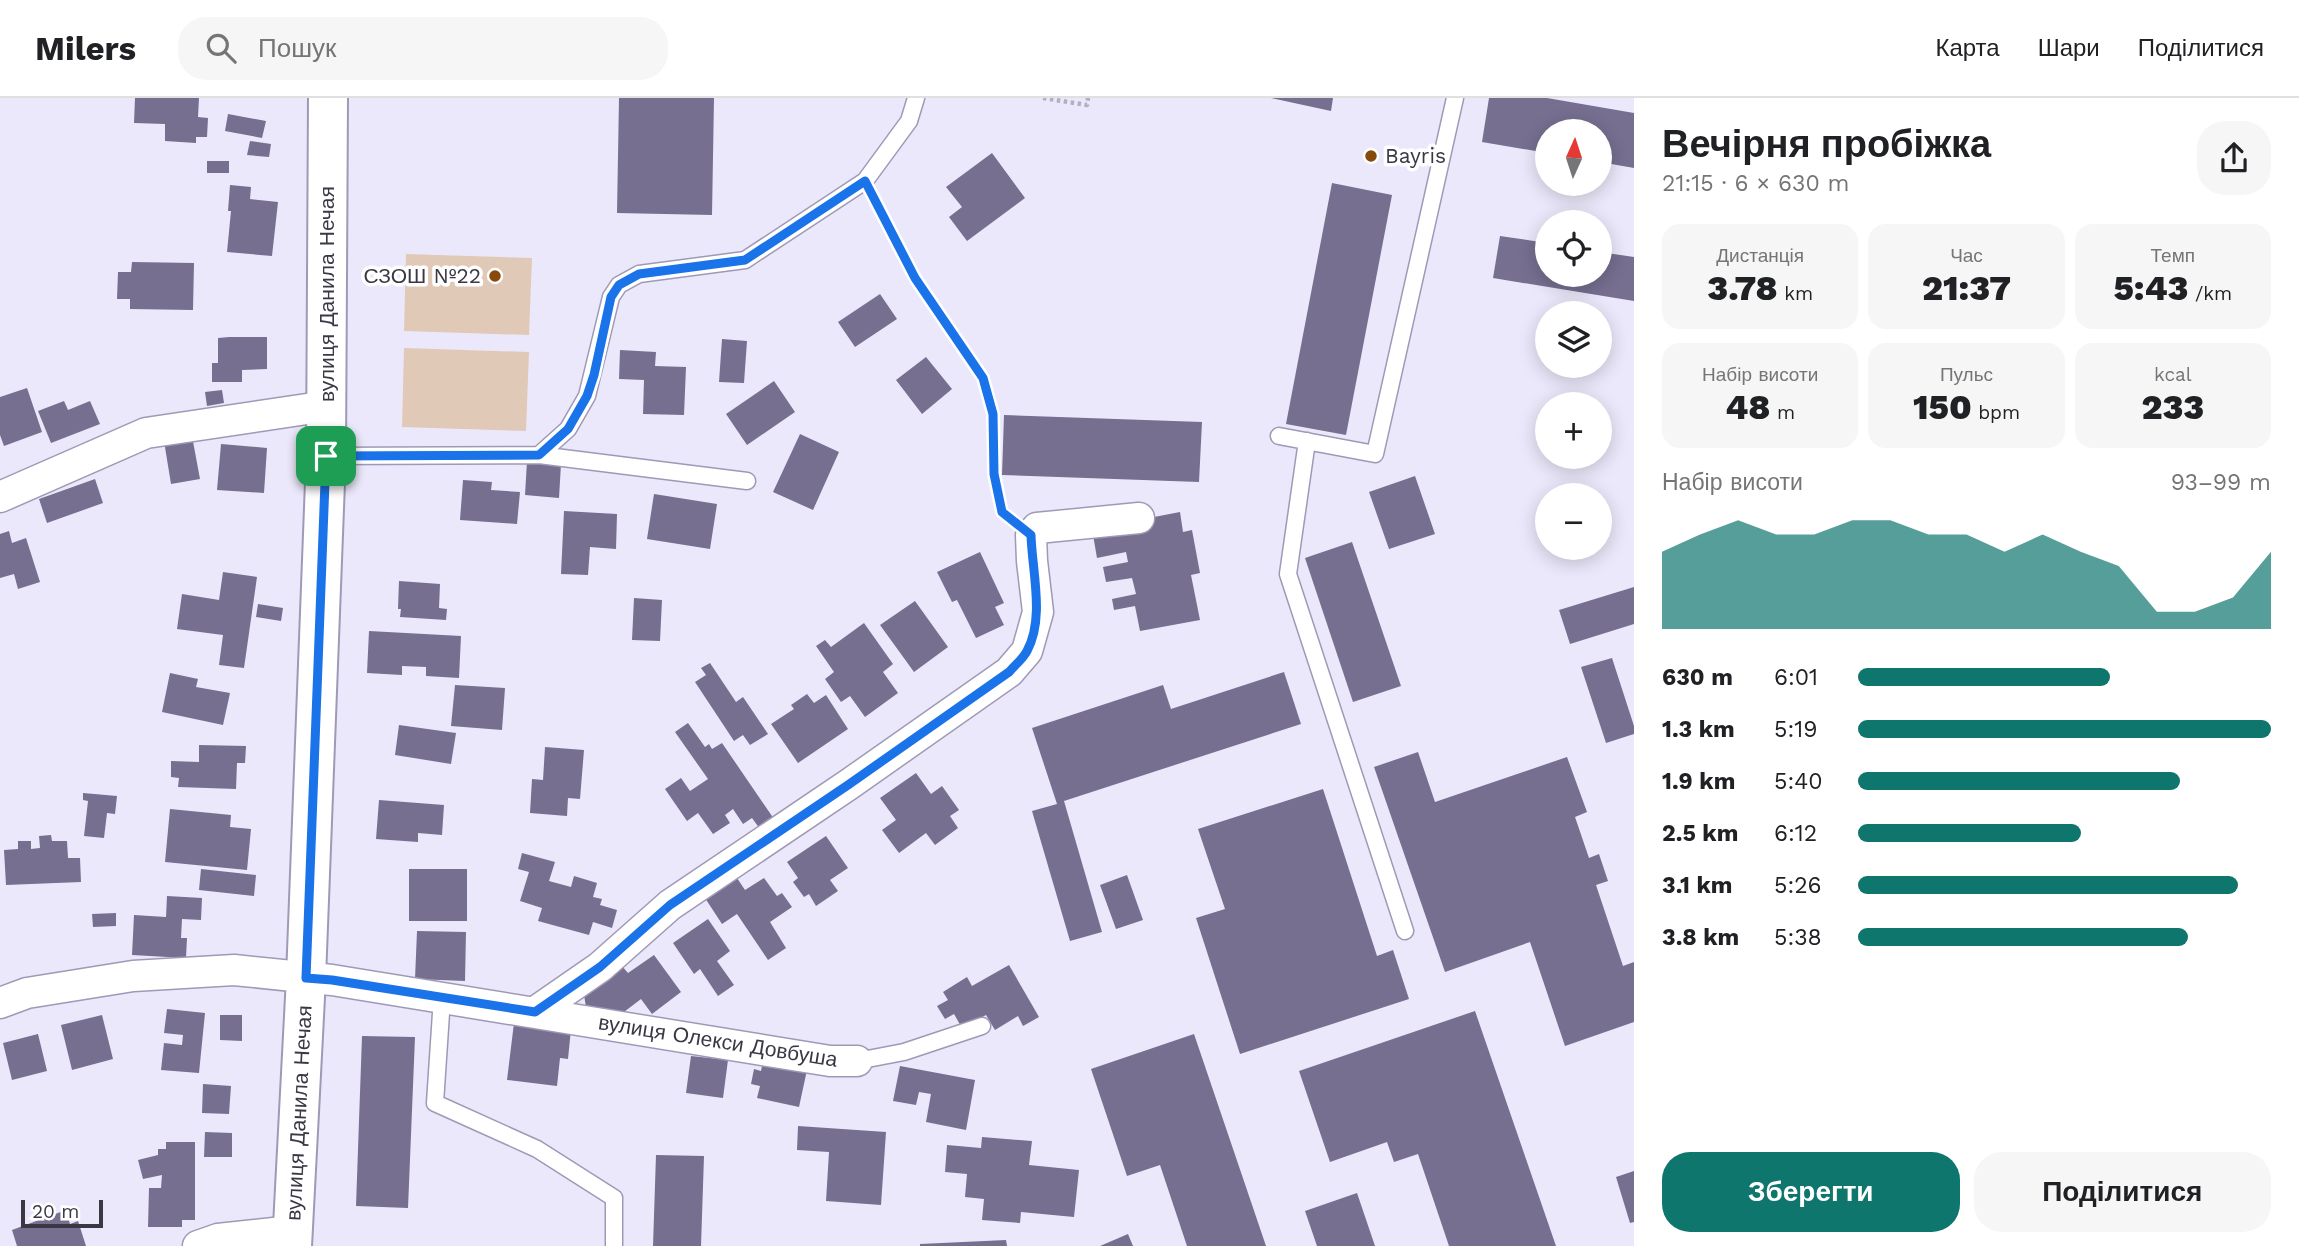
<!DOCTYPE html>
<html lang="uk">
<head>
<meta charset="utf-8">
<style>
	body { margin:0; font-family:"Work Sans",sans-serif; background:#f6f6f6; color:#202124; height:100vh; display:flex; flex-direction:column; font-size:26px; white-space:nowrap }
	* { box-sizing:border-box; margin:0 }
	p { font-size:23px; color:#757577 }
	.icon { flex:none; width:38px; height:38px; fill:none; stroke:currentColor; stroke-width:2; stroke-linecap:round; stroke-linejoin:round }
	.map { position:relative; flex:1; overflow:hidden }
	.panel { display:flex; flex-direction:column; background:#fff; width:665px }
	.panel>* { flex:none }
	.needle { width:46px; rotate:3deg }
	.fabs { position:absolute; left:1535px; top:21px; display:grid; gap:14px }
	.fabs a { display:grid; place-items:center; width:77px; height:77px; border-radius:50%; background:#fff; box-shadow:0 4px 18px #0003; font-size:35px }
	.scale { position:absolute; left:21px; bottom:18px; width:82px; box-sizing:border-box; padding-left:7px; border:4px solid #3b3844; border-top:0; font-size:19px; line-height:24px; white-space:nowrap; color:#3b3844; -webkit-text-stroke:5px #fff; paint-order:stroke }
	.pin { position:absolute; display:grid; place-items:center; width:60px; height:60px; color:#fff; margin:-30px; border-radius:14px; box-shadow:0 4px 10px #0006 }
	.round { display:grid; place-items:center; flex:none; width:74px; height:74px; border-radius:28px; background:#f6f6f6 }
	.summary { display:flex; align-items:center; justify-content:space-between; height:119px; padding:0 28px }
	h1 { font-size:38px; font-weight:800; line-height:52px }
	.stats { display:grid; grid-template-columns:repeat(3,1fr); gap:10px; height:119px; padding:7px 28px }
	.stats div { display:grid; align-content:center; border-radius:18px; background:#f6f6f6; text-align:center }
	.stats b { font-size:35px; font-weight:800 }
	.stats small { font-size:19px; font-weight:400 }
	.stats p { font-size:19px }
	.chart { height:196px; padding:14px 28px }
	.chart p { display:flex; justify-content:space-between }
	.chart svg { width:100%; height:126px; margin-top:7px; fill:#0f766e; opacity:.7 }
	.cta { display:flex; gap:14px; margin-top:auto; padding:14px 28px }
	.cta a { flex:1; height:80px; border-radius:28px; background:#0f766e; color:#fff; font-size:28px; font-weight:800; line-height:80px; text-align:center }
	.cta a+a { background:#f6f6f6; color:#202124 }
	ul { padding:0 28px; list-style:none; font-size:23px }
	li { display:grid; grid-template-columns:112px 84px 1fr; align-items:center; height:52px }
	li i { height:18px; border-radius:9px; background:#0f766e }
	header { display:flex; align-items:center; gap:42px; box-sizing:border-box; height:98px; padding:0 35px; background:#fff; border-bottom:2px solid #e0e0e0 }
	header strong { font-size:33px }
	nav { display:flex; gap:38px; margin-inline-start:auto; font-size:24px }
	.search { width:490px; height:63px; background:#f6f6f6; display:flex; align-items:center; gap:18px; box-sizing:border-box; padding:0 24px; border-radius:28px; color:#757577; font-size:26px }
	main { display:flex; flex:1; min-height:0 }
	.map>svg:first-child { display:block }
</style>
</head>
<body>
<header>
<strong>Milers</strong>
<div class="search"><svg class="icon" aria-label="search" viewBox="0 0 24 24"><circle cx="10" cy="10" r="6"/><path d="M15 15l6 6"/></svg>Пошук</div>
<nav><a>Карта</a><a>Шари</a><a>Поділитися</a></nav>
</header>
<main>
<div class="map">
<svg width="1634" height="1148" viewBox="0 0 1634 1148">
	<rect width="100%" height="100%" fill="#ebe8fb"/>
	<path fill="#e1c9b8" d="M406 156 532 160 529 237 404 233Z
		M404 250 529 254 526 333 402 329Z"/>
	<path fill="#766f90" d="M135 0H199L198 19 208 20 207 39H196V45L165 43V26L134 25Z
		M619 0H714L712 117 617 115Z
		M1271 0H1333L1331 13Z
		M1489 0H1547L1634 15V70L1600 64V33H1547V55L1482 44Z
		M228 16 266 23 262 40 225 33Z
		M250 43 271 46 269 59 247 57Z
		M992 55 1025 100 967 143 949 119 962 109 946 89Z
		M207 63H229V75H207Z
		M1332 85 1392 97 1346 337 1286 326Z
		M230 87 251 89 250 101 278 104 272 158 227 154 231 113H228Z
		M1500 138 1547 145V177H1600V154L1634 159V203L1493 180Z
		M132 164 194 165 193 212 130 211V201H117L118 174H131Z
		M880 196 897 221 855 249 838 224Z
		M229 239H267V271L242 272V284H212V265H218V240Z
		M722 241 747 243 744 285 719 284Z
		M620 252 656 254 655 268 686 269 684 317 643 316 644 282 619 281Z
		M926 259 952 291 922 316 896 282Z
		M774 283 795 314 747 347 726 316Z
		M27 290 42 334 4 348 0 337V299Z
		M222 292 224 305 207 308 205 294Z
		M64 303 68 312 90 303 100 326 51 345 38 313Z
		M1004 317 1202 324 1199 384 1002 377Z
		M800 336 839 354 813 412 773 394Z
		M192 338 200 381 171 386 164 343Z
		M221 346 267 350 264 395 217 392Z
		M527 363 561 366 559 400 525 397Z
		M1415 378 1435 436 1389 451 1369 394Z
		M95 381 103 405 47 425 39 401Z
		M463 382 492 384 491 392 520 394 517 426 460 422Z
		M654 396 717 406 710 451 647 441Z
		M564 413 617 416 616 451 590 449 588 477 561 476Z
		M1180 414 1183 434 1192 432 1200 475 1191 477 1200 522 1140 533 1135 508 1114 512 1112 501 1136 496 1132 480 1106 484 1103 469 1128 464 1126 454 1097 460 1092 431Z
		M9 433 12 445 26 440 40 484 18 491 14 476 0 480V436Z
		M1352 444 1401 588 1353 604 1305 460Z
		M980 454 1004 505 995 509 1004 527 976 540 957 502 952 504 937 474Z
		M223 474 257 479 244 570 219 567 223 537 177 531 182 496 219 502Z
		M399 483 440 486 439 510 447 511 446 522 400 519 401 511H398Z
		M1634 489V526L1570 546 1559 512Z
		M634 500 662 502 660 543 632 542Z
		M915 503 948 549 914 574 880 527Z
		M258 506 283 510 281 523 256 519Z
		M864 525 893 566 883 574 898 595 865 619 850 598 841 604 825 581 834 574 816 548 825 542 831 549Z
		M369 533 461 538 459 580 426 578V569L402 568V577L367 575Z
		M1612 560 1634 628V636L1606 645 1581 569Z
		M710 565 736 604 743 599 768 636 750 647 743 637 734 643 695 584 706 577 701 570Z
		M1284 574 1301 626 1064 703 1102 834 1070 843 1032 713 1057 706 1032 630 1163 587 1171 611Z
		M170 575 198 581 196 589 230 595 223 627 162 614Z
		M455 587 505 590 502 632 451 628Z
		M807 596 814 605 826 597 848 631 798 665 771 626 794 611 791 607Z
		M688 625 705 649 709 646 712 651 722 645 774 721 760 731 752 720 743 726 733 711 725 717 730 725 713 736 698 715 687 723 665 691 681 680 690 693 708 681 675 634Z
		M399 627 456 635 451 666 395 657Z
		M199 647 246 648 245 665H237L236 691 178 689 179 680 171 679V663L199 664Z
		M545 649 584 652 580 701 568 700 567 718 530 715 532 681 543 682Z
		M1418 654 1435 704 1567 659 1587 714 1575 719 1589 760 1599 756 1608 783 1596 787 1623 868 1634 864V924L1565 948 1530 844 1445 874 1374 669Z
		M916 675 931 696 942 688 959 712 950 718 958 730 935 747 926 735 899 755 882 732 896 722 880 700Z
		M1323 691 1377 858 1393 852 1409 901 1240 956 1196 820 1225 811 1198 731Z
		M83 695 117 698 115 716 107 715 104 740 84 738 88 703 83 702Z
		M379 702 444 707 442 737 418 735V744L376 741Z
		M170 711 231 717 230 729 251 731 247 772 165 764Z
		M51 737 52 743H67L68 760H80L81 784 6 787 4 752 18 751V743H31V751L40 750 39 738Z
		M826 738 848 770 830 782 838 793 816 808 809 796 804 799 793 784 798 780 787 764Z
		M522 755 555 764 549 783 571 789 574 778 597 785 593 799 602 801 600 807 617 812 612 830 593 824 589 837 538 823 542 810 520 803 529 774 518 771Z
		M201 771 256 777 254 798 199 792Z
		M409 771H467V823H409Z
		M1127 777 1143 822 1116 831 1100 787Z
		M737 780 745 792 764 780 777 798 782 795 792 809 770 824 786 850 768 862 737 816 722 826 705 800Z
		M167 798 202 800 201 822 182 821 181 840H187L186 860 132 857 134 817 166 819Z
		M116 815V828L93 829 92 816Z
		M708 821 730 853 717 863 734 887 718 898 700 871 694 876 673 845Z
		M417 833 466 834 465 883 415 881Z
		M654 857 681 894 652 916 641 901 620 917 586 909 584 897 621 867 628 875Z
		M1009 867 1039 919 1023 928 1018 918 995 932 986 917 962 930 954 916 945 921 937 908 948 902 943 894 967 879 972 888Z
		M167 911 205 915 199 975 161 972 164 945 182 947 183 937 164 935Z
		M1475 913 1556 1148H1449L1418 1056 1394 1064 1387 1044 1330 1064 1299 973Z
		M102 917 113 961 72 972 61 927Z
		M220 917H242V943L220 942Z
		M514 925 571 931 568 961 560 960 557 988 507 982Z
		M38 936 47 973 12 982 3 945Z
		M1194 936 1266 1148H1187L1160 1067 1127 1078 1091 971Z
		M362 938 415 939 408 1110 356 1108Z
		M691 958 728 962 723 1000 686 995Z
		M763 963 807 972 799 1009 757 1000 760 988 751 986 754 971 761 973Z
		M900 968 975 982 966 1032 926 1024 931 996 919 994 916 1007 893 1003Z
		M203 986 231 988 229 1016 202 1015Z
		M798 1028 886 1034 881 1107 826 1103 829 1054 797 1052Z
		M205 1034 232 1035V1059H204Z
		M982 1039 1032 1043 1029 1067 1079 1072 1074 1119 1021 1114 1020 1125 982 1122 984 1101 965 1099 967 1076 945 1074 947 1047 981 1050Z
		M166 1044H195V1122H182V1129H148L149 1090H161L162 1077 143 1081 138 1062 158 1057V1051H166Z
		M656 1057 704 1058 701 1148H653Z
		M1634 1073V1124L1630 1125 1616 1079Z
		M1357 1095 1375 1148H1317L1305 1113Z
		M66 1112 70 1126 78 1123 86 1148H17L12 1132Z
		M1128 1136 1133 1148H1100Z
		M1006 1142 1007 1148H920V1146Z"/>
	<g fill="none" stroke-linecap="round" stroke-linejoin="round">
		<g stroke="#9f99b6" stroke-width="19">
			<path id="lane" d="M1279 338 1375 356 1455 0
				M1307 343 1288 476 1405 833
				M539 357 747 383
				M326 358 539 357 568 331 587 298 611 199 619 187 639 176 745 162 865 83 909 23 916 0
				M442 900 435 1005 537 1051 614 1100V1148
				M857 963 904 954 982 928"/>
		</g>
		<g stroke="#9f99b6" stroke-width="33">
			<path id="street" d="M0 399 146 335 327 308
				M0 905 27 895 133 878 234 872 332 882 830 963H857
				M535 914 600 869 670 807 848 687 1009 574 1027 553 1038 514 1032 463 1031 437 1037 430 1139 420
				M198 1148 218 1141 292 1133"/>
		</g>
		<g stroke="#9f99b6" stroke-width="42">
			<path id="secondary" d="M292 1148 306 880 326 358 328 0"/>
		</g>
		<path stroke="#b2afbf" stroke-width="4.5" stroke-dasharray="3.5 3.5" stroke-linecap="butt" d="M1043 0 1087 7 1088 0
			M874 100 915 180 983 280 993 316 994 376 1002 414 1011 421"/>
		<use href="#lane" stroke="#fff" stroke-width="16"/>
		<use href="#street" stroke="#fff" stroke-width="30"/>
		<use href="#secondary" stroke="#fff" stroke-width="38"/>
	</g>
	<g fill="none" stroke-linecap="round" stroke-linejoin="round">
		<g stroke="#fff" stroke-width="14">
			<path id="route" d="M865 83 915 180 983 280 993 316 994 376 1002 414 1031 437C1032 473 1045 520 1027 553 1023 561 1014 568 1009 574L848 687 670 807 600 869 535 914 332 882 306 880 326 358 539 357 568 331 587 298 594 277 611 199 619 187 639 176 745 162Z"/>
		</g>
		<use href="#route" stroke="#1a73e8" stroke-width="9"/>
	</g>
	<g fill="#88490d" stroke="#fff" stroke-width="2.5">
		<circle cx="1371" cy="58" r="7"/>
		<circle cx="495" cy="178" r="7"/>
	</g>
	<g text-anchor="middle" stroke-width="7" stroke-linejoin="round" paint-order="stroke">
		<g font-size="21" fill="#3b3844" stroke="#fff" text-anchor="start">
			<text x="1385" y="65">Bayris</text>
			<text x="481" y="185" text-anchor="end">СЗОШ №22</text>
		</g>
		<g font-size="21" fill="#3b3844" stroke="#fff">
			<text transform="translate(327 196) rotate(-90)" y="7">вулиця Данила Нечая</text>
			<text transform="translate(718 943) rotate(9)" y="7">вулиця Олекси Довбуша</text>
			<text transform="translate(299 1015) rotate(-87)" y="7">вулиця Данила Нечая</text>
		</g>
	</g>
</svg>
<div class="fabs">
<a><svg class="needle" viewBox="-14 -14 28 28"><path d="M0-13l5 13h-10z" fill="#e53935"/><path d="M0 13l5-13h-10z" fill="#757577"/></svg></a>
<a><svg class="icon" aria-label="locate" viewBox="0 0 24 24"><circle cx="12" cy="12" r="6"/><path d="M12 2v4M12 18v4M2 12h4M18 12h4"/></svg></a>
<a><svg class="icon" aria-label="layers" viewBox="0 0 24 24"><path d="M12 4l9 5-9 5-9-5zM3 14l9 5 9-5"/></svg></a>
<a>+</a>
<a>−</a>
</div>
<div class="scale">20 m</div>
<div class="pin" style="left:326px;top:358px;background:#1e9e55"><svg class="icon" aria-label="arrive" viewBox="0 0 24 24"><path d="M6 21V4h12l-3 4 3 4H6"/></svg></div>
</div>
<section class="panel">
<div class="summary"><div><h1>Вечірня пробіжка</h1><p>21:15 · 6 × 630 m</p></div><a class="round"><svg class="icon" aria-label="share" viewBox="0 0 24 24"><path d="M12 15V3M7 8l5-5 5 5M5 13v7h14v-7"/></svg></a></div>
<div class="stats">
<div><p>Дистанція</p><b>3.78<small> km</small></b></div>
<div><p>Час</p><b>21:37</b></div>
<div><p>Темп</p><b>5:43<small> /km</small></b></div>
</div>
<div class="stats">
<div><p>Набір висоти</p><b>48<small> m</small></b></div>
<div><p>Пульс</p><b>150<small> bpm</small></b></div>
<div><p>kcal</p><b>233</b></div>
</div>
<div class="chart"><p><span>Набір висоти</span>93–99 m</p>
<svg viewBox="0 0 160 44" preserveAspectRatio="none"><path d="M0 44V17L10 11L20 6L30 11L40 11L50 6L60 6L70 11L80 11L90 17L100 11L110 17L120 22L130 38L140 38L150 33L160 17V44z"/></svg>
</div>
<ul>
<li><b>630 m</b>6:01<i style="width:61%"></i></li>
<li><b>1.3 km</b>5:19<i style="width:100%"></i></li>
<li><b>1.9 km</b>5:40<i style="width:78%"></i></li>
<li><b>2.5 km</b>6:12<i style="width:54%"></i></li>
<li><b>3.1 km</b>5:26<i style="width:92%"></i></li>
<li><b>3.8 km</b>5:38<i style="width:80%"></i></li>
</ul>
<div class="cta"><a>Зберегти</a><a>Поділитися</a></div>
</section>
</main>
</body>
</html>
